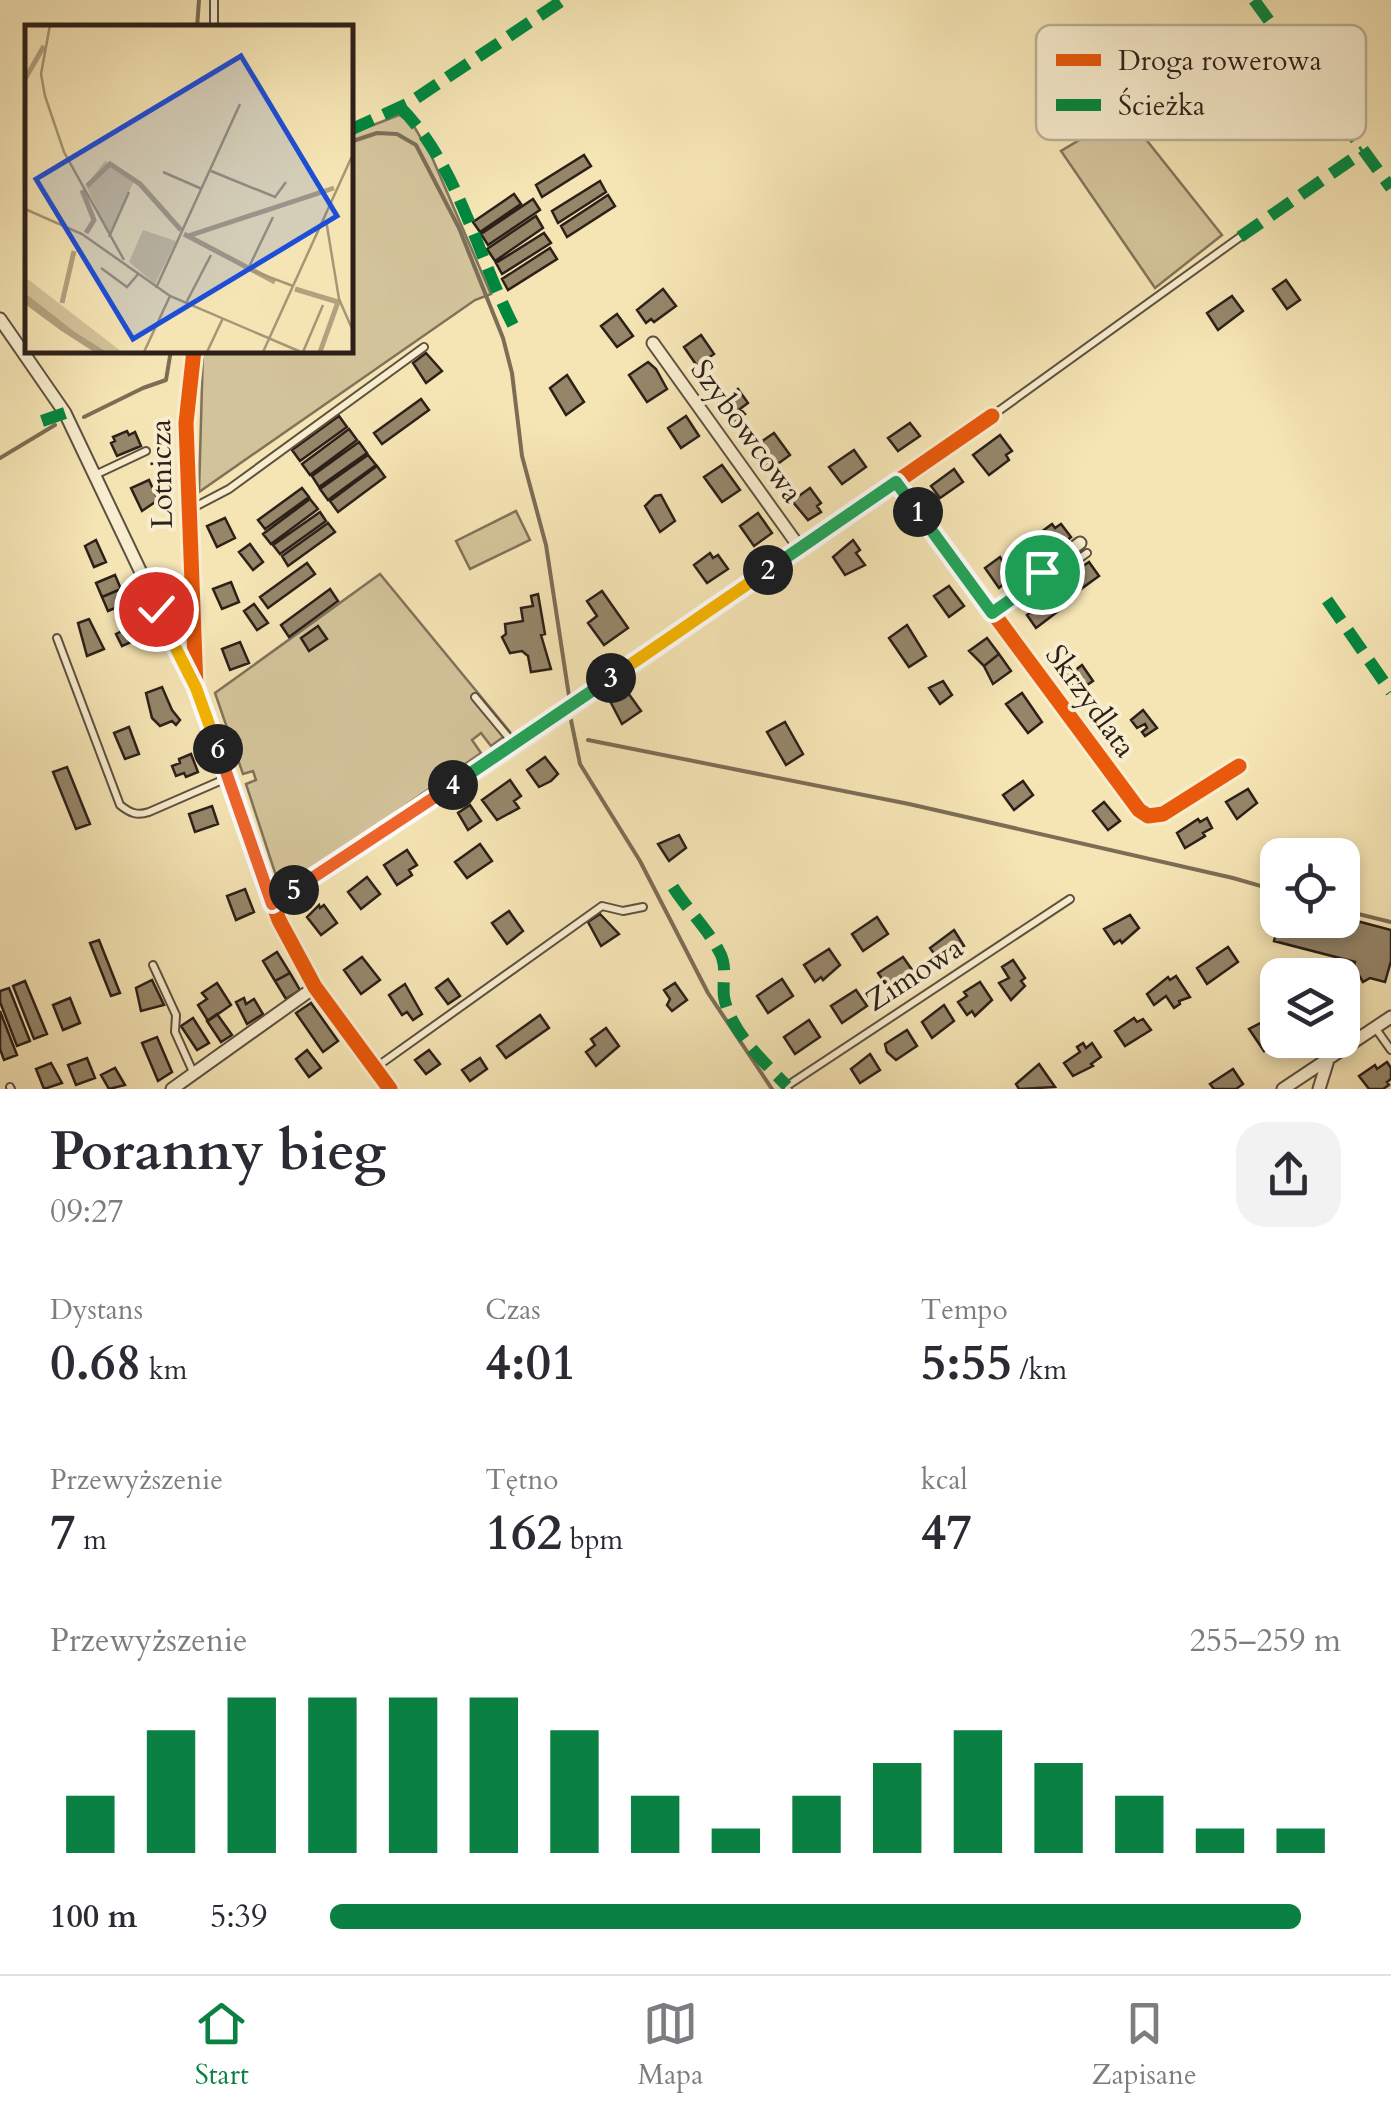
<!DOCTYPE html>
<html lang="pl">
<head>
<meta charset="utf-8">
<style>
	body { margin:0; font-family:Cardo,serif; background:#f2f2f3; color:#2b2b33; height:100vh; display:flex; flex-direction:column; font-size:38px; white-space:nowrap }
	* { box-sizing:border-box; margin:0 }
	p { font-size:32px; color:#7c7c81 }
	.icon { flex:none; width:55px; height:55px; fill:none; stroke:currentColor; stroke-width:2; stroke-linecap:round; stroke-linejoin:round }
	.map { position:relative; height:1089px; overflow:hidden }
	.drawer { display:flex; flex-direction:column; background:#fff; flex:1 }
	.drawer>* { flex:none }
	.fabs { position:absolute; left:1260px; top:838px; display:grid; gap:20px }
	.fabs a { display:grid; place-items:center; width:100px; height:100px; border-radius:20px; background:#fff; box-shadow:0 5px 15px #0003; font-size:50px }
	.pin { position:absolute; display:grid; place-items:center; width:85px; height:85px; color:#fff; margin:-42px; border:5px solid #fff; border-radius:50%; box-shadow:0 2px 10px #0007 }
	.km { position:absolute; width:50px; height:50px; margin:-25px; border-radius:50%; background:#222; color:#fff; font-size:28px; line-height:50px; text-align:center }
	.round { display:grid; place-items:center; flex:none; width:105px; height:105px; border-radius:30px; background:#f2f2f3 }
	.overview { display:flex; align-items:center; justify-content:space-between; height:170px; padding:0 50px }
	h1 { font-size:55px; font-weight:700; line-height:75px }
	.stats { display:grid; grid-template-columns:repeat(3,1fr); gap:15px; height:170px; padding:10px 50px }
	.stats div { display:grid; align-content:center }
	.stats b { font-size:50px; font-weight:700 }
	.stats small { font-size:28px; font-weight:400 }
	.stats p { font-size:28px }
	.chart { height:280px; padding:20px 50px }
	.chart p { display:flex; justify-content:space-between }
	.chart svg { width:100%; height:180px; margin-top:10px; stroke:#0b8043; stroke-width:6 }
	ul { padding:0 50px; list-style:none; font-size:32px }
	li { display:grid; grid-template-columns:160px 120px 1fr; align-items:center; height:75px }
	li i { height:25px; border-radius:12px; background:#0b8043 }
	.menu { display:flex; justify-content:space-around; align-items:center; height:140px; border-top:2px solid #e1e1e2; background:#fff; font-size:28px; color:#7c7c81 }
	.menu a { display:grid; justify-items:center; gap:5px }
	.menu .on { color:#0b8043 }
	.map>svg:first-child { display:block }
</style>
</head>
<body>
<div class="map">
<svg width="1391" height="1089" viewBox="0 0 1391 1089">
	<rect width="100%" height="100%" fill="#f5e4b4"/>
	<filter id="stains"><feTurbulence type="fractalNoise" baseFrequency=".002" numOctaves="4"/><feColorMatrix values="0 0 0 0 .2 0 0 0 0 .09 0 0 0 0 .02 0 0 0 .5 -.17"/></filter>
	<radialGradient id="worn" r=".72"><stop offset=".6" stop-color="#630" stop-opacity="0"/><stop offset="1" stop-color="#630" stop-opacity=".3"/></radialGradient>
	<path fill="#d3c39a" stroke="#80725a" stroke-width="2.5" d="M1125 113 1222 235 1155 288 1061 151Z
		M399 115 412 123 431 155 491 294 475 300 199 492 203 350H350V134Z
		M516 511 530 540 470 569 456 541Z
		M380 574 510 732 491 746 481 733 472 740 481 753 289 886 278 882 246 784 256 780 253 771 243 774 215 693Z"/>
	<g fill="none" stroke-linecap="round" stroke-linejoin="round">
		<path stroke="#7c6d56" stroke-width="4" d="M197 28 199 0
			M350 142 377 133 397 134 416 145 459 228 503 338 512 373 522 456 546 545 569 696
			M84 417 143 388 166 380 171 350
			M0 458 55 425
			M571 720 580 764 640 861 708 993 772 1089
			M588 740 909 804 1233 878 1278 891
			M1342 910 1391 922"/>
	</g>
	<path fill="#95866a" stroke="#2c2019" stroke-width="2.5" d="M584 155 591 166 542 197 536 185Z
		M600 181 606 192 558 223 552 211Z
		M514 194 521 204 480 232 473 222Z
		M608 195 615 206 567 237 561 226Z
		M533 199 540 210 488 245 481 234Z
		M536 216 543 228 495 261 487 249Z
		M544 233 551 243 502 274 496 263Z
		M550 248 557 259 508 290 502 279Z
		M1286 280 1300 300 1287 309 1273 289Z
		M663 289 676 306 654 322 651 319 646 323 637 310Z
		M1232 296 1243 311 1218 330 1207 313Z
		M617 314 633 336 617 347 601 326Z
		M701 335 714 354 697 366 684 347Z
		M426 353 442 371 426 383 413 363Z
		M648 362 656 369 667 389 647 402 629 375Z
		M567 375 584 402 566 415 550 388Z
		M738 389 748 403 740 409 745 414 732 423 719 402Z
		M421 399 429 410 382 444 374 433Z
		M339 416 347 427 300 461 292 450Z
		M686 416 699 436 681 448 668 428Z
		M910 423 920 436 898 451 888 438Z
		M349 429 357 440 310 475 302 464Z
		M127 431 129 435 135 432 141 446 117 456 111 443 115 441 113 437Z
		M774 433 790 455 768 471 760 459 766 455 758 444Z
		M1000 435 1012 451 1006 455 1009 460 989 475 973 455Z
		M359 442 367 453 319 487 312 476Z
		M854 450 866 467 842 484 829 467Z
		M368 455 376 465 328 500 320 489Z
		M722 465 740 490 722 502 704 477Z
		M377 466 385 477 338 512 330 501Z
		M954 469 963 482 940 498 931 486Z
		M149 480 158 500 142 511 131 488Z
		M302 488 309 497 265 529 258 520Z
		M810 488 821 503 817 506 821 512 808 520 792 501Z
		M661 495 675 521 660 532 645 506 655 496Z
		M310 499 318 509 271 544 263 534Z
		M320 512 326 521 280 554 273 545Z
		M758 513 772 533 754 546 740 526Z
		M225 518 235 538 217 547 207 526Z
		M328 523 335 532 288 566 282 556Z
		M1052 524 1055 528 1061 524 1071 537 1052 554 1037 535Z
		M96 540 106 562 94 567 85 546Z
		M853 540 860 550 856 553 865 565 845 575 833 557Z
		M250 544 263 562 253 570 239 552Z
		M710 553 713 558 718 555 728 569 707 583 694 565Z
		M1013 555 1023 568 999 588 985 568 1000 557 1003 562Z
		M1089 562 1099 576 1081 589 1070 575Z
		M307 563 315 574 268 608 260 597Z
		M115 575 121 589 102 597 96 583Z
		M231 582 239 602 222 609 213 589Z
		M949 586 964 606 949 617 934 596Z
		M121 589 127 603 108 611 102 597Z
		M330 589 338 601 289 637 281 625Z
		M602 591 628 628 604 645 588 623 597 616 587 601Z
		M538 594 545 634 541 635 551 669 531 672 528 656 522 651 510 653 502 637 506 634 505 624 523 621 521 608 533 606 531 596Z
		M1052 597 1061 609 1036 628 1027 615Z
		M254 604 268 623 257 630 244 611Z
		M89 619 104 649 87 656 78 623Z
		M131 620 140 638 122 646 116 634 122 631 119 625Z
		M907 625 926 656 909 667 889 638Z
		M318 626 327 639 309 651 301 638Z
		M987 638 999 654 984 666 969 651Z
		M240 642 249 663 230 670 222 649Z
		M999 654 1011 671 993 684 984 666Z
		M1082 665 1093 681 1077 692 1066 677Z
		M943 681 952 695 940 704 929 688Z
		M162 687 172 710 180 720 176 725 172 721 160 726 152 718 146 693Z
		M626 690 641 711 622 724 610 701Z
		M1022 693 1042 722 1028 733 1006 704Z
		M1143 710 1157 728 1145 736 1142 732 1147 728 1145 724 1137 728 1131 720Z
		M785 722 803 754 786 765 767 732Z
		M129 727 139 754 125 759 114 733Z
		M191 754 198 772 186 777 184 773 176 776 172 766 180 763 179 759Z
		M545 757 558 774 551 781 539 787 527 770Z
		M67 767 90 824 76 829 53 772Z
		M510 780 521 796 514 801 519 808 497 820 482 800Z
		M1023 781 1033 795 1014 810 1003 795Z
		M1248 789 1257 803 1237 819 1226 802Z
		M1104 802 1120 821 1108 830 1093 811Z
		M470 805 481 821 468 830 458 813Z
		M212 806 218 824 195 832 189 814Z
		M1207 818 1212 828 1203 833 1205 836 1185 848 1177 833 1198 819 1200 822Z
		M679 835 686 848 669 861 658 844Z
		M480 844 492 861 467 878 455 862Z
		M407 850 417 865 409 870 412 875 397 885 384 865Z
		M367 877 380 894 361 909 348 892Z
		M245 889 254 912 236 920 227 896Z
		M319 905 320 908 324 905 337 923 321 935 307 917Z
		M509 911 523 931 507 944 492 923Z
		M600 914 619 934 601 946 588 922Z
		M1130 915 1139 928 1122 943 1120 940 1114 944 1104 929Z
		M877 917 888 934 863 951 852 934Z
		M1342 917 1391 930V961L1385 982 1370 978 1363 982 1359 975 1352 973 1355 962 1274 941 1280 920H1342Z
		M954 930 964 946 940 962 930 948Z
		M99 940 120 993 111 996 90 943Z
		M1228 947 1238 962 1207 984 1197 968Z
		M829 949 840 965 823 980 821 977 815 982 804 965Z
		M277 952 290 973 275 981 263 961Z
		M362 957 380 980 361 994 344 970Z
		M903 957 915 974 890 990 878 973Z
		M1013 960 1025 978 1021 981 1025 986 1011 1000 999 983 1009 978 1002 967Z
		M290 973 300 990 286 999 275 981Z
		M1176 976 1190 997 1179 1001 1180 1004 1174 1008 1166 996 1154 1005 1147 994 1168 977 1170 980Z
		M448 979 460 996 448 1004 436 988Z
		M782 979 793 996 768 1013 757 996Z
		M152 980 164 1005 141 1011 136 988Z
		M25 981 47 1034 34 1039 13 986Z
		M980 982 992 1000 975 1016 972 1011 967 1015 958 1002 967 996 964 992Z
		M217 983 231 1005 208 1021 198 1005 207 999 202 993Z
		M675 983 687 1000 672 1011 667 1005 670 999 664 990Z
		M405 984 422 1014 413 1020 407 1012 402 1015 389 995Z
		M9 988 30 1041 17 1046 0 1002V991Z
		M856 990 867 1006 842 1023 831 1006Z
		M70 998 80 1023 63 1030 53 1005Z
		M244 998 246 1004 254 999 263 1014 247 1024 236 1002Z
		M311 1003 338 1041 323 1052 296 1013Z
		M944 1005 954 1021 932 1038 922 1022Z
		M0 1011 17 1055 4 1060 0 1049Z
		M217 1014 232 1035 221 1042 207 1021Z
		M540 1015 549 1028 506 1058 497 1046Z
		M1276 1015 1278 1038 1264 1051 1249 1029Z
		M193 1018 209 1043 197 1050 181 1026Z
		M1134 1018 1137 1022 1143 1019 1151 1030 1125 1046 1115 1031Z
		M809 1020 820 1037 795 1054 784 1037Z
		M606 1028 619 1046 596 1066 586 1052 595 1045 591 1039Z
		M907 1030 917 1046 896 1060 887 1052 885 1044Z
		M157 1037 172 1072 158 1081 142 1043Z
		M1083 1043 1086 1048 1092 1043 1101 1057 1091 1064 1093 1066 1073 1076 1064 1063 1080 1052 1077 1047Z
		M307 1050 321 1068 309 1077 296 1059Z
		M429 1050 440 1064 426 1074 415 1060Z
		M870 1054 880 1070 860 1083 851 1069Z
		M87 1058 95 1078 76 1085 68 1065Z
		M480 1058 487 1069 470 1081 462 1070Z
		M1387 1062 1391 1068V1079L1387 1082 1389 1085 1383 1089H1369L1359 1076 1375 1065 1377 1069Z
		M51 1063 62 1083 44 1089 36 1069Z
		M1039 1064 1055 1087 1019 1089 1016 1084Z
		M115 1068 125 1085 109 1089 101 1075Z
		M1233 1069 1243 1084 1236 1089H1214L1210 1084Z"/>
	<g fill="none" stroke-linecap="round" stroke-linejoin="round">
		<g stroke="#5e5140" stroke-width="10">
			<path id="lane" d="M214 0V28
				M993 415 1240 237
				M95 475 146 451
				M189 510 229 489 424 347
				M1040 580H1050L1087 553
				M57 638 120 805C130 813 137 816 149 812L227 778
				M475 697 514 744
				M153 965 176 1015 175 1032 193 1072
				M1376 1029 1391 1050
				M375 1068 602 906 623 911 643 907
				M10 1087 11 1089
				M788 1089 787 1086 1070 899"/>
		</g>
		<g stroke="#5e5140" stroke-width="15">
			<path id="street" d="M0 319 65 413 196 688 279 920 315 987 390 1089
				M653 343 800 548
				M194 350 186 423 196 685
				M896 482 1139 810 1148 816 1163 814 1239 766
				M156 609C165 593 178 591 193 603
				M993 613 1039 580 1042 572 1080 543
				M272 904 524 739 992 416
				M172 1089 315 987
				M1283 1089 1391 1017
				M1319 1089 1328 1060"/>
		</g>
		<use href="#lane" stroke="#f8edce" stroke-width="6"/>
		<use href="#street" stroke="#f8edce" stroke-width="11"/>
		<path stroke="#00873e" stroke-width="12" stroke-dasharray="25 12" stroke-linecap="butt" d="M1254 0 1391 188
			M400 107C458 165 476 253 513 325
			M350 130 409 103 563 0
			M1240 237 1364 151
			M42 421 65 413
			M1327 600 1391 692
			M673 887C687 909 707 928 719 951 728 966 722 981 724 997 730 1031 764 1062 787 1086"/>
		<g stroke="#f8edce" stroke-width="21">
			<path id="cycleway" d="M194 350 186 423 196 688 279 920 315 987 390 1089
				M896 482 1139 810 1148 816 1163 814 1239 766
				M272 904 524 739 992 416"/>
		</g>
		<use href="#cycleway" stroke="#e8590c" stroke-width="15"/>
	</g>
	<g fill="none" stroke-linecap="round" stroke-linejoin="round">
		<g stroke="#fff" stroke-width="20">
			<path id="split-1" d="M918 512 992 613 1039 580 1042 572"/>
		</g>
		<g stroke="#fff" stroke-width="20">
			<path id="split-2" d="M768 570 896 482 918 512"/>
		</g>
		<g stroke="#fff" stroke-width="20">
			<path id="split-3" d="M611 678 768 570"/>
		</g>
		<g stroke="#fff" stroke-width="20">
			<path id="split-4" d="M453 785 611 678"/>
		</g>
		<g stroke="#fff" stroke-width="20">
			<path id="split-5" d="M294 890 453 785"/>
		</g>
		<g stroke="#fff" stroke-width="20">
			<path id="split-6" d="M218 749 272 904 294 890"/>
		</g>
		<g stroke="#fff" stroke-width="20">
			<path id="split-7" d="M156 609 196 688 218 749"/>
		</g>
		<use href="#split-1" stroke="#22a559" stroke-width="12"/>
		<use href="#split-2" stroke="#22a559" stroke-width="12"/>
		<use href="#split-3" stroke="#f5b400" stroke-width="12"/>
		<use href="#split-4" stroke="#22a559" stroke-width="12"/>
		<use href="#split-5" stroke="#f0652b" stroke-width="12"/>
		<use href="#split-6" stroke="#f0652b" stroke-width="12"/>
		<use href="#split-7" stroke="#f5b400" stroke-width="12"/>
	</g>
	<g text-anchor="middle" stroke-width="8" stroke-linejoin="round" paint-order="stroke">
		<g font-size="30" fill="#2c2019" stroke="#f8edce">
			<text transform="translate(747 431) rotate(54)" y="10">Szybowcowa</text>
			<text transform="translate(161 474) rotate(-91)" y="10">Lotnicza</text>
			<text transform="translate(1091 701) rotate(54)" y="10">Skrzydlata</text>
			<text transform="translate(914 974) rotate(-33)" y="10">Zimowa</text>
		</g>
	</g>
	<g transform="translate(25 25)">
		<rect width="328" height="328" fill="#f5e4b4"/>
		<path d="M80 136 110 154 84 209 61 161ZM118 205 151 216 130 259 104 237ZM0 252 97 327H82L50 307 0 268Z" fill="#d3c39a"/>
		<path d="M0 268 50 307 82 327H69L35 305 0 279Z" fill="#b1a17f"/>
		<path fill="none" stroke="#b1a17f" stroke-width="5" d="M0 54 19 21M62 161 85 139 115 159 156 205M57 165 69 195 61 208M159 209 250 257M163 211 309 163M270 264 313 277 295 327M37 278 49 226"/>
		<path fill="none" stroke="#a59676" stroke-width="2.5" d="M25 0 16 49 20 71 39 127 99 235M186 146 250 172 261 157M138 147 177 164M0 184 57 209 145 271 276 327M248 192 223 244 268 261M301 195 314 274 328 306M84 212 104 167M76 243 102 262 114 248M131 263 215 79M161 278 186 230M119 327 145 271M182 327 198 293M238 327 328 129M278 327 298 280"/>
		<path fill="#1d4ed8" fill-opacity="0.15" stroke="#1d4ed8" stroke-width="5" d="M216 31 312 191 108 314 11 154Z"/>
		<rect width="328" height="328" fill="none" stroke="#2c2019" stroke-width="5"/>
	</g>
	<rect x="1036" y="25" width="330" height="115" rx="15" fill="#f8edce" stroke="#bbb098" stroke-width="2.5"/>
	<rect x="1056" y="54" width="45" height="12" fill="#e8590c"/>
	<rect x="1056" y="99" width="45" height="12" fill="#00873e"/>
	<g font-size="28" fill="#2c2019">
		<text x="1118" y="70">Droga rowerowa</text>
		<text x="1118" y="115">Ścieżka</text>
	</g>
	<rect width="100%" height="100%" filter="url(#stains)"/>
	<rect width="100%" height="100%" fill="url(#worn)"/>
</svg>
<div class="fabs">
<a><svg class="icon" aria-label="locate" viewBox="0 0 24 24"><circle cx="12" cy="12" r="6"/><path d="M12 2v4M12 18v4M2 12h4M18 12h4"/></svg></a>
<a><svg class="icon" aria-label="layers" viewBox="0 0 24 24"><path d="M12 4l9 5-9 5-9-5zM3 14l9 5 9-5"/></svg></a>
</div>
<div class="pin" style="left:1042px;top:572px;background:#1e9e55"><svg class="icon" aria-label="arrive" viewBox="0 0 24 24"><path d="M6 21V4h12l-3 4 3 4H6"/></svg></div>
<div class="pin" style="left:156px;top:609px;background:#d93025"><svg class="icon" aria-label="check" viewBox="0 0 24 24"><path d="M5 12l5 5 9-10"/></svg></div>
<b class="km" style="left:918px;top:512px">1</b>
<b class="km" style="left:768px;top:570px">2</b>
<b class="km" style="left:611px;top:678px">3</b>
<b class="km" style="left:453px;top:785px">4</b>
<b class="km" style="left:294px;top:890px">5</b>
<b class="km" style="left:218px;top:749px">6</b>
</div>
<section class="drawer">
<div class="overview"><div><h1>Poranny bieg</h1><p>09:27</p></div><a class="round"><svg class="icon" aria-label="share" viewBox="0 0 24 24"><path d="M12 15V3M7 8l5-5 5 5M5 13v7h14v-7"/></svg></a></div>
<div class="stats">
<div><p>Dystans</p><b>0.68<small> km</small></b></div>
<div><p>Czas</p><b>4:01</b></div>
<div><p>Tempo</p><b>5:55<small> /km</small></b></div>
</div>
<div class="stats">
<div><p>Przewyższenie</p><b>7<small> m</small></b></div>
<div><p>Tętno</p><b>162<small> bpm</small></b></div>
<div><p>kcal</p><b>47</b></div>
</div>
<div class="chart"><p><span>Przewyższenie</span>255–259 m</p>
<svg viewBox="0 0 160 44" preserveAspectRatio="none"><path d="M5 44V30M15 44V14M25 44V6M35 44V6M45 44V6M55 44V6M65 44V14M75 44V30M85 44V38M95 44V30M105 44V22M115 44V14M125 44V22M135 44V30M145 44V38M155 44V38"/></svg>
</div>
<ul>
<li><b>100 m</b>5:39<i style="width:96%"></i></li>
</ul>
</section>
<nav class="menu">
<a class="on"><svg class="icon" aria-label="home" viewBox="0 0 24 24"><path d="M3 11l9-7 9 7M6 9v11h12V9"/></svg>Start</a>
<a><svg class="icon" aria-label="map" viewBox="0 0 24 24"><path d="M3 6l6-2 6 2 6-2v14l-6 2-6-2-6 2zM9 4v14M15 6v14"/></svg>Mapa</a>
<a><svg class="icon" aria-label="saved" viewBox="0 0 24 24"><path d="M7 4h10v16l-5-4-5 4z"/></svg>Zapisane</a>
</nav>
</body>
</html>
